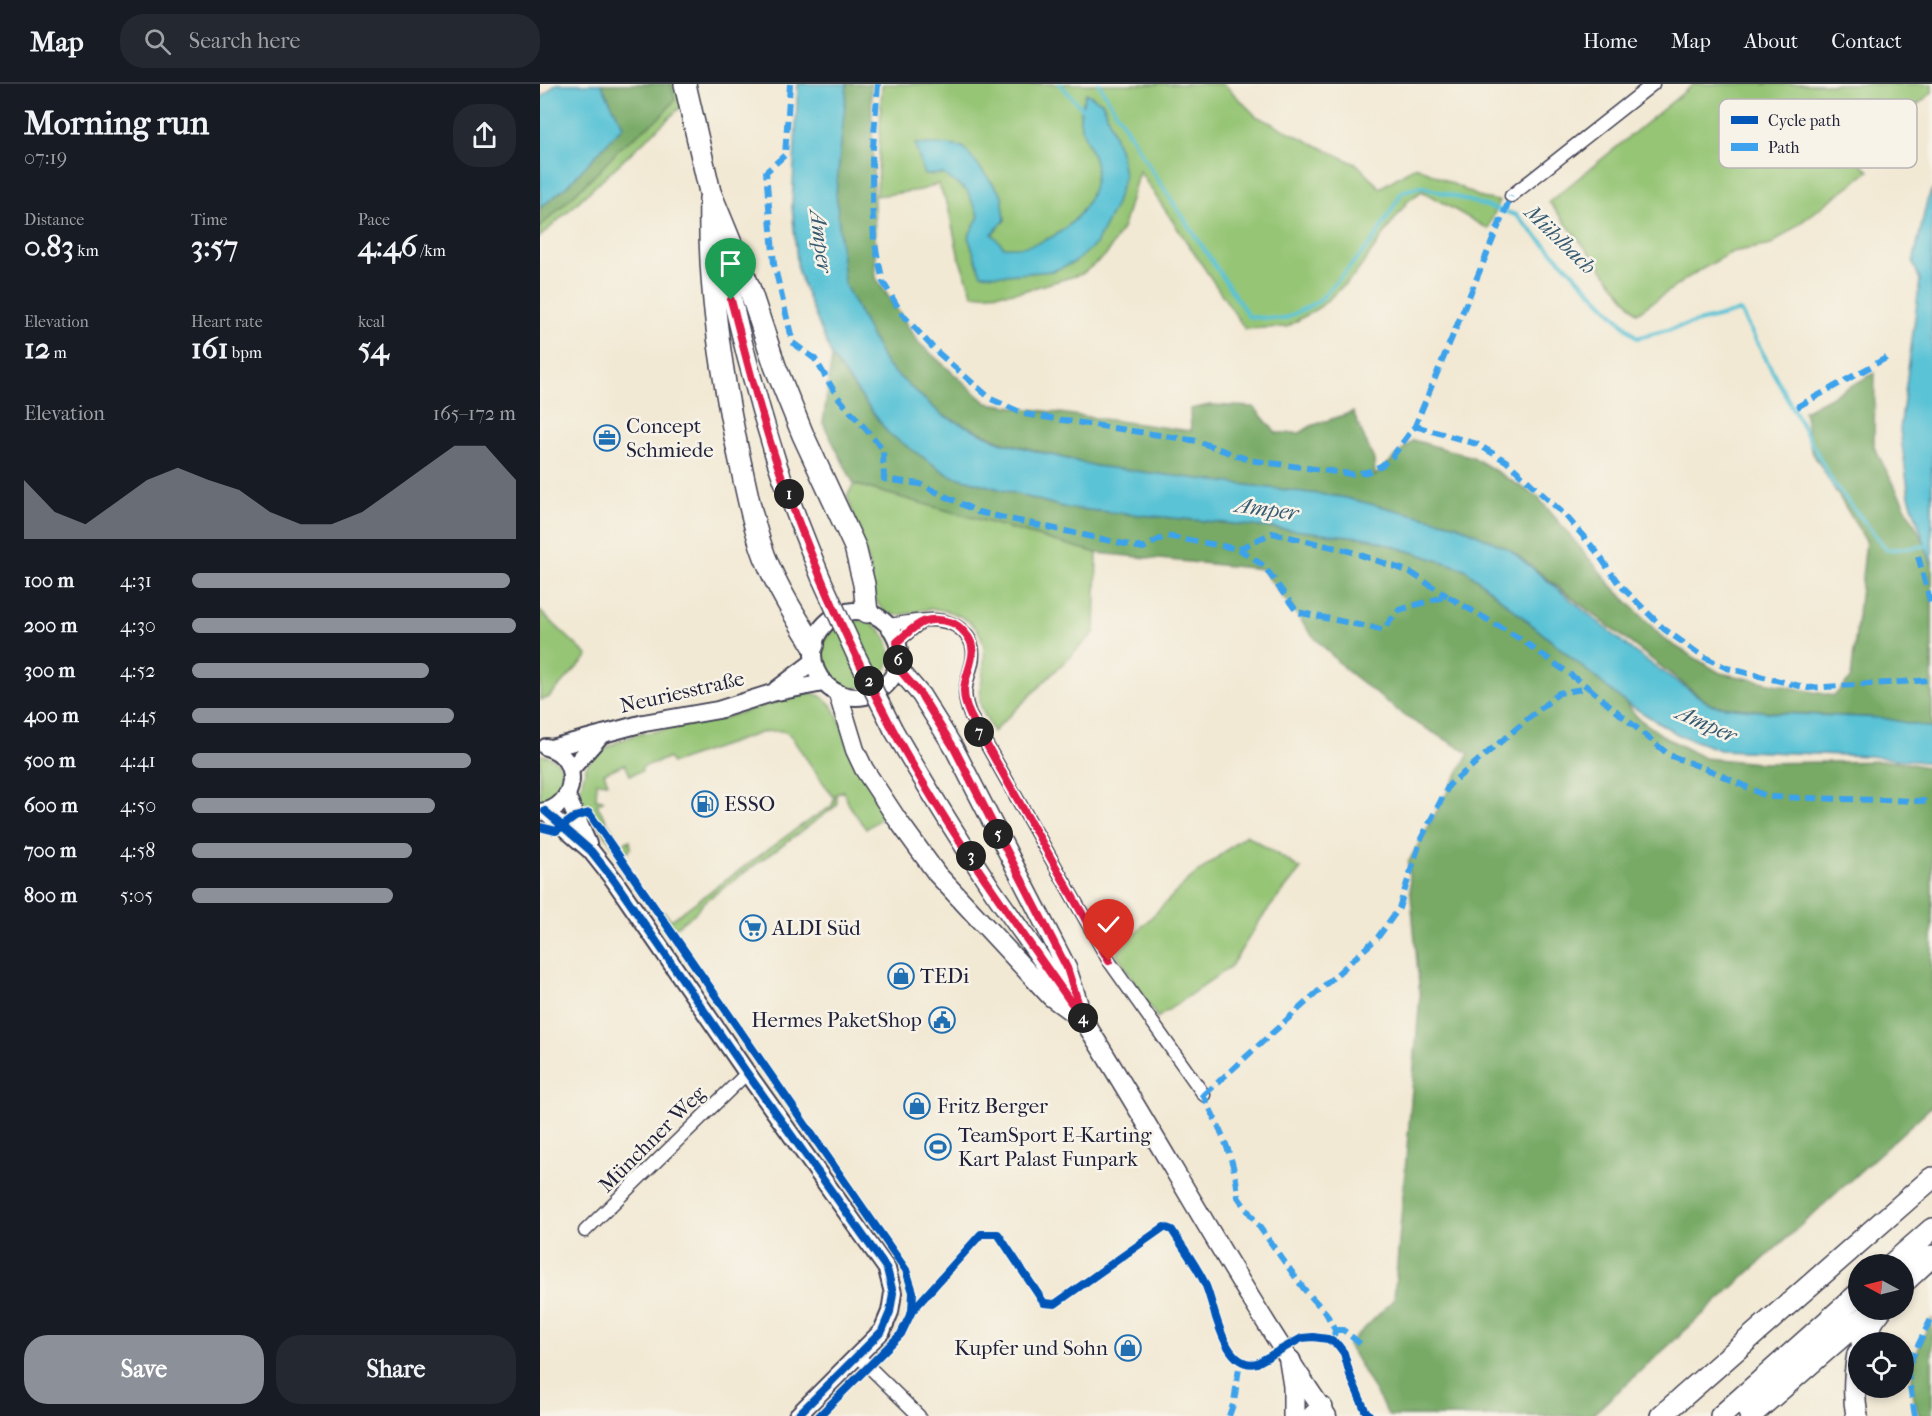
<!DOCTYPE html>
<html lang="en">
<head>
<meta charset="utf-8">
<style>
	body { margin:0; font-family:"IM FELL French Canon",serif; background:#242831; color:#f1f3f6; height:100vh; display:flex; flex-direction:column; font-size:22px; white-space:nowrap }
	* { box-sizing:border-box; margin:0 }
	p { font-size:20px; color:#9ea1a6 }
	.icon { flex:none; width:33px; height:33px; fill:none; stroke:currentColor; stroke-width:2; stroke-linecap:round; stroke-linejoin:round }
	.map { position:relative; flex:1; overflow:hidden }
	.panel { display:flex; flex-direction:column; background:#171b24; width:540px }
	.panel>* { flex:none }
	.needle { width:39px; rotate:277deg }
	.buttons { position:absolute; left:1308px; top:1170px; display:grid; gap:12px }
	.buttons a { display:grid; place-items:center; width:66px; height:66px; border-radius:50%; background:#171b24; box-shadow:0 3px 9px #0003; font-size:30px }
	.pin { position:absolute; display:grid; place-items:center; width:51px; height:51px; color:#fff; margin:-62px -26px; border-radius:50% 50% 50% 0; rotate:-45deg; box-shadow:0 0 6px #0007 }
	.pin .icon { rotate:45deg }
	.km { position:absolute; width:30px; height:30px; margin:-15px; border-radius:50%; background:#222; color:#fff; font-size:16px; line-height:30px; text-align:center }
	.round { display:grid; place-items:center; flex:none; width:63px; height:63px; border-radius:24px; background:#242831 }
	.head { display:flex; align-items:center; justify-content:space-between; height:102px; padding:0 24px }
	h1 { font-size:33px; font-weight:800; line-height:45px }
	.figures { display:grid; grid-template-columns:repeat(3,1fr); gap:9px; height:102px; padding:6px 24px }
	.figures div { display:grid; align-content:center }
	.figures b { font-size:30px; font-weight:800 }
	.figures small { font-size:16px; font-weight:400 }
	.figures p { font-size:16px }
	.chart { height:168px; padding:12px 24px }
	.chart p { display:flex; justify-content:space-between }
	.chart svg { width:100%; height:108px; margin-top:6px; fill:#8c9099; opacity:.7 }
	.action { display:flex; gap:12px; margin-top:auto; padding:12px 24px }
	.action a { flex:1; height:69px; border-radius:24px; background:#8c9099; color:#fff; font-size:24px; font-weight:800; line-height:69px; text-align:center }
	.action a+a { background:#242831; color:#f1f3f6 }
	ul { padding:0 24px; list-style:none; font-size:20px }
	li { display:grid; grid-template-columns:96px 72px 1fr; align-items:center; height:45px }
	li i { height:15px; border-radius:8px; background:#8c9099 }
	header { display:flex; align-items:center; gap:36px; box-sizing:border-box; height:84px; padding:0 30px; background:#171b24; border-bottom:2px solid #363941 }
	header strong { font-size:28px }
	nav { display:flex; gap:33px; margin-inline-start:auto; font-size:21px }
	.search { width:420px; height:54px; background:#242831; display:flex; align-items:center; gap:15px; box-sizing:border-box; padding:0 21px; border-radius:24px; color:#9ea1a6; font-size:22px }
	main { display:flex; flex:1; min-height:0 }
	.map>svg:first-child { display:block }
</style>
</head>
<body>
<header>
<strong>Map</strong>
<div class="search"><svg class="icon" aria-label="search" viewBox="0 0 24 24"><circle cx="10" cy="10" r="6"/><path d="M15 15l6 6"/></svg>Search here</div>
<nav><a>Home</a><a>Map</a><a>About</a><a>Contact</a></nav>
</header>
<main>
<section class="panel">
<div class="head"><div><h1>Morning run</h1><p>07:19</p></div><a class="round"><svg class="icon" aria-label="share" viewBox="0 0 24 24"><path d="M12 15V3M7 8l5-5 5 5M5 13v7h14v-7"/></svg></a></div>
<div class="figures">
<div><p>Distance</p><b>0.83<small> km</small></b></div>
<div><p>Time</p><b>3:57</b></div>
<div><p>Pace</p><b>4:46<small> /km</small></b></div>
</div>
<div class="figures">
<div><p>Elevation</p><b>12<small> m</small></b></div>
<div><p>Heart rate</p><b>161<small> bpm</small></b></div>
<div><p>kcal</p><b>54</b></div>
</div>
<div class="chart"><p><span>Elevation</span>165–172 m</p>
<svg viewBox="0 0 160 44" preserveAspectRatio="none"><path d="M0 44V20L10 33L20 38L30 29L40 20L50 15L60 20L70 24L80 33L90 38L100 38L110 33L120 24L130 15L140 6L150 6L160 20V44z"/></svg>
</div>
<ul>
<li><b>100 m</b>4:31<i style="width:98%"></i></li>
<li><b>200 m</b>4:30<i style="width:100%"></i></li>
<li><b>300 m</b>4:52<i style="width:73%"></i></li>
<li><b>400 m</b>4:45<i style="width:81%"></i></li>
<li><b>500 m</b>4:41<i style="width:86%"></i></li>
<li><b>600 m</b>4:50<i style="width:75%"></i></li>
<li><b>700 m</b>4:58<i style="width:68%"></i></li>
<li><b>800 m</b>5:05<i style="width:62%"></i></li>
</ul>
<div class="action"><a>Save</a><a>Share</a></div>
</section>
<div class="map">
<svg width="1392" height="1332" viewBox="0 0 1392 1332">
	<rect width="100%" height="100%" fill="#f7f3e8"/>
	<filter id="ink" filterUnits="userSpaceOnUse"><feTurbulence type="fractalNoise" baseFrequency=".0167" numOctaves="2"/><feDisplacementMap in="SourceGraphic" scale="12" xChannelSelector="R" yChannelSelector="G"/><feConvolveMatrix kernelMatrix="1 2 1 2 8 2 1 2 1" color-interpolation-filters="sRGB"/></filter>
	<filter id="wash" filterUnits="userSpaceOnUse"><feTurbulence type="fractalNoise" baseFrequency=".008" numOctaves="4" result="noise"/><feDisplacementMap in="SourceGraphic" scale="24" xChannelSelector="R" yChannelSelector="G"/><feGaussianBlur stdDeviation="1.35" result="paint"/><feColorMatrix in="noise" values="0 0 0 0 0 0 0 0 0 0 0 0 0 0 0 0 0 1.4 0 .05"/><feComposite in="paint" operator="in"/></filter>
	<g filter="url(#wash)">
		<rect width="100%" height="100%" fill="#f2e9d4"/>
		<path fill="#95c574" stroke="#5c7458" stroke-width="1.5" d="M131 0H138L143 21 0 153V143L60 86 80 64 121 32 135 16Z
			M342 0H684L716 32 818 81 840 104 876 82 942 114 959 117 948 145 882 107 867 118 815 191 780 223 747 243 705 245 599 87 583 143 567 170 542 190 479 208 433 211 419 174 408 122 398 100 381 106 337 112Z
			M1154 0H1392V9L1313 71 1329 87 1231 161 1192 168 1155 189 1097 229 1009 118Z
			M314 400 557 469 555 548 453 648C449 639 441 627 440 618 439 594 454 563 434 542 424 532 406 525 392 525 373 525 348 544 335 514 330 502 330 486 327 474 322 453 314 432 307 412Z
			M0 527 48 572 8 614 0 616Z
			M282 570a34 34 0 1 1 68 0a34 34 0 1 1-68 0Z
			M266 609C279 609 285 614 293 623L347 730 326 745 309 721 303 707 296 710 297 718 296 722 164 818 154 830 132 846 121 832 124 828 131 836 263 740 292 722 294 714 256 660C249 644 238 646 223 648L132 679 128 674 102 683V687L90 691 85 680 64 689 68 699 57 698 56 715 64 716 57 721 81 761 90 756 91 764 82 773 79 772 51 728H39L38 713 46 683 51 675 63 666 77 658 95 651 180 635Z
			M0 671C32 672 31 714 0 719Z
			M706 751 761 785 722 833 691 882 617 934 576 869 647 797Z"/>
		<path fill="#78aa66" stroke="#4d6650" stroke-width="1.5" d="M61 0H131L135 16 121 32 80 64 60 86 0 143V124L28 101 83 42Z
			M307 0H331L336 194 379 259 447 319 651 347 650 325 670 321 714 323 736 349H760L771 342 813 328 834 376 835 392 873 356 933 373 998 413 1072 502 1125 556 1180 589 1294 612 1311 594 1326 457 1271 366 1264 327 1335 289 1334 363 1386 462 1392 481V644L1342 634 1240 629 1171 621 970 466 917 441 802 413 559 383 463 358 402 331 346 281 304 199 296 109Z
			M292 273 348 349 409 391 527 424 665 437 828 454 925 485 1086 619 1098 634 1125 653 1164 674 1219 679 1356 677 1392 684V1022L1051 1332H849L808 1261 854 1215 880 912 868 779 929 669 866 633 806 586 772 551 722 485 557 469 314 400 283 339Z
			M1392 1234V1332H1379C1364 1289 1374 1273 1392 1234Z"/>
		<path fill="#5ac3d6" stroke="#3e7288" stroke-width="1.5" d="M16 0H61L83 42 28 101 0 124V15Z
			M258 0H307L296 109 304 199 346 281 402 331 460 358 555 382 802 413 917 441 970 466 1096 569 1171 621 1237 629 1342 634 1392 644V679L1329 672 1180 666 1139 651 1086 619 925 485 828 454 665 437 527 424 409 391 348 349 292 273 258 188 252 122Z
			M546 9 563 19 581 71 584 93 575 122 556 160 535 178 513 187 466 191 441 190 428 153 439 132 427 107 403 90 384 91 375 60H398L423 63 462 111 465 136 452 150 464 163C509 167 555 132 556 85 556 70 541 52 540 36 539 28 544 17 546 9Z
			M1392 105V481L1369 412 1360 346 1380 196 1373 179 1387 117Z"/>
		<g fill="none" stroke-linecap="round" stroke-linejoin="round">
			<path stroke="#5ac3d6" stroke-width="4" d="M520 0 545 28
				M559 0 609 82 709 233 744 235 779 217 834 156 862 108 880 102 976 131 1097 254 1200 227 1293 399 1347 466 1386 462"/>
		</g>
	</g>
	<g filter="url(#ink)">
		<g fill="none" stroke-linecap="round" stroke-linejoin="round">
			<g stroke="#414052" stroke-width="15">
				<path id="street" d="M971 112 1113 0
					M348 541C374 538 408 527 427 552 433 559 434 570 432 579 426 602 421 609 431 633L569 877 664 1011
					M357 558 381 538
					M45 1147 207 989
					M317 1271 379 1332"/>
			</g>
			<g stroke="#414052" stroke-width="20">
				<path id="secondary" d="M273 570a43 43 0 1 1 86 0a43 43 0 1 1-86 0Z
					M236 606 273 578
					M11 664 104 639 178 626 232 609 283 599
					M31 685 62 650
					M27 712 48 760
					M5 727 51 767 74 796 207 989 347 1185 353 1209 350 1228 342 1247 257 1332
					M0 728C37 725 43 672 6 663"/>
			</g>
			<g stroke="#414052" stroke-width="21">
				<path id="primary" d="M176 139C192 220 212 300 237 379 250 418 266 456 281 494
					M357 583 381 611 414 664 527 884 538 918
					M298 610 315 666 324 685 357 735 397 790 511 913 533 929
					M353 645C385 700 418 754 453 807 485 853 519 898 549 945 629 1073 701 1207 787 1332"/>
			</g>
			<g stroke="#414052" stroke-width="24">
				<path id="highway" d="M145 0 170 108 209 203 235 282 263 351 315 463 324 500 327 528
					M170 114C168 199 180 280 197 363 205 399 212 439 225 473 238 505 255 532 273 561
					M1352 1180 1392 1145
					M1364 1198 1392 1172
					M1322 1258 1334 1235 1341 1226
					M750 1277 754 1302V1332
					M773 1332 782 1324
					M1121 1332 1392 1094
					M1181 1332 1318 1210
					M1210 1332 1332 1226
					M1317 1332C1313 1311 1314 1292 1318 1270"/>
			</g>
			<use href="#street" stroke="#fff" stroke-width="12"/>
			<use href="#secondary" stroke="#fff" stroke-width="16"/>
			<use href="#primary" stroke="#fff" stroke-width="18"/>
			<use href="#highway" stroke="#fff" stroke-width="21"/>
			<g stroke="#414052" stroke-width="21" stroke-linecap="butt">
				<path id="primary-bridge" d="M281 494 316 571 353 645"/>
			</g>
			<use href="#primary-bridge" stroke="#fff" stroke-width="18"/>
			<path stroke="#3ea2ec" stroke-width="6" stroke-dasharray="12 6" stroke-linecap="butt" d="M250 0 245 71 226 88 234 180 253 259 275 275 297 312 343 365 344 395 380 400 438 428 603 464 626 452 699 465 724 482 757 528 843 546 859 526 907 512 979 554 1049 604
				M338 0 332 76V119L334 156 343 198 362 230 395 266 451 315 484 330 657 357 709 376 811 390 827 388 841 382 852 373 875 342 971 112
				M1257 323 1348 273
				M875 342 937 360 966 377 1025 431 1056 467 1079 500 1124 545 1162 572 1187 584 1268 604 1392 596
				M699 465 732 449 809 467 870 488 907 512
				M1378 472 1392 524
				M662 1009C679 1042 696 1076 698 1113L764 1205 786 1229 795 1246 793 1258
				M664 1011 838 853 859 824 881 755 909 701 1019 609 1049 604 1129 671 1174 688 1228 713 1382 717 1392 719
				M795 1246H803L822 1261
				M689 1332 694 1318 700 1277
				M1375 1332 1367 1284 1392 1233"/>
			<g stroke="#f7f3e8" stroke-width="11">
				<path id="cycleway" d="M5 727 51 767 74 796 207 989 347 1185 353 1209 350 1228 342 1247 257 1332
					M0 743 16 747 35 733 49 729 366 1186 373 1208 372 1227 361 1250 279 1332
					M372 1227 441 1150H458L504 1219 515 1220 624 1143 632 1146C643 1164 658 1183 666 1202 675 1224 684 1287 717 1279L762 1254 773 1253 788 1255 798 1261 804 1269 810 1291 825 1326 830 1332"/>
			</g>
			<use href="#cycleway" stroke="#0057b8" stroke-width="8"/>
		</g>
	</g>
	<g fill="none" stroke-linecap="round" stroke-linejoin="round" filter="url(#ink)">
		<g stroke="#fff" stroke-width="12">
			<path id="route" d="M191 216C206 271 219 328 238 382 269 472 308 560 352 644 407 747 478 842 544 937L527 884 414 664 381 611 357 583 359 571 357 558C375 543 383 530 410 538 416 540 421 544 425 549 442 567 425 586 424 606 424 616 427 625 431 633L569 877"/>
		</g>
		<use href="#route" stroke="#e11d48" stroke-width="8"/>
	</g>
	<defs>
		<g id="office-ring" transform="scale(1.35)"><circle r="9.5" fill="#f7f3e8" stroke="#1f6fb2" stroke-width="1.5"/><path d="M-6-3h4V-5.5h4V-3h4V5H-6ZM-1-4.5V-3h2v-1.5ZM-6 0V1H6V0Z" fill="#1f6fb2"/></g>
		<g id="fuel-ring" transform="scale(1.35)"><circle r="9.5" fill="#f7f3e8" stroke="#1f6fb2" stroke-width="1.5"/><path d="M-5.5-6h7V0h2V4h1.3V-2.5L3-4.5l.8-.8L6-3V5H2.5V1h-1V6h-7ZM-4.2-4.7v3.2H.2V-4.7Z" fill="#1f6fb2"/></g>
		<g id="supermarket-ring" transform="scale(1.35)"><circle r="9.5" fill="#f7f3e8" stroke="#1f6fb2" stroke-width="1.5"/><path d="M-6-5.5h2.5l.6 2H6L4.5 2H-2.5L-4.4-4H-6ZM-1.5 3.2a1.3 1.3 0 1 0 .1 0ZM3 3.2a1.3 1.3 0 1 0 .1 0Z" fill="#1f6fb2"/></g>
		<g id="shop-ring" transform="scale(1.35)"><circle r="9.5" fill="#f7f3e8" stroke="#1f6fb2" stroke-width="1.5"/><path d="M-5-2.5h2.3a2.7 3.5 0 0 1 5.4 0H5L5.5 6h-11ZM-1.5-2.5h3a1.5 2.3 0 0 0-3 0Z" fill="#1f6fb2"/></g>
		<g id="civic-ring" transform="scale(1.35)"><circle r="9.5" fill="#f7f3e8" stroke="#1f6fb2" stroke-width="1.5"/><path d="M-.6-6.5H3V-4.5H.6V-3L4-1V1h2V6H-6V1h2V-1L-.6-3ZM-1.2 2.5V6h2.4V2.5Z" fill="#1f6fb2"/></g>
		<g id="stadium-ring" transform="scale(1.35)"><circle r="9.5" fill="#f7f3e8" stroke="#1f6fb2" stroke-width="1.5"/><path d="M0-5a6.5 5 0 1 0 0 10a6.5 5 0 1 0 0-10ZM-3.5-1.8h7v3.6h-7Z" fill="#1f6fb2"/></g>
	</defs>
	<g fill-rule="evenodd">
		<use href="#office-ring" x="67" y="354"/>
		<use href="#fuel-ring" x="165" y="720"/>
		<use href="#supermarket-ring" x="213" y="844"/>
		<use href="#shop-ring" x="361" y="892"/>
		<use href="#civic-ring" x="402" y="936"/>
		<use href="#shop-ring" x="377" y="1022"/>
		<use href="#stadium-ring" x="398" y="1063"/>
		<use href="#shop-ring" x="588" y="1264"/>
	</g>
	<g text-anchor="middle" stroke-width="5" stroke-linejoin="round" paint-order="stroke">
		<g font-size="21" fill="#22223b" stroke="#f7f3e8" text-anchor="start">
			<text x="86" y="349">Concept<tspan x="86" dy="24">Schmiede</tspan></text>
			<text x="184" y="727">ESSO</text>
			<text x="232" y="851">ALDI Süd</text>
			<text x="380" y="899">TEDi</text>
			<text x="382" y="943" text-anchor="end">Hermes PaketShop</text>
			<text x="397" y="1029">Fritz Berger</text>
			<text x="418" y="1058">TeamSport E-Karting<tspan x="418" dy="24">Kart Palast Funpark</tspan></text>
			<text x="568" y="1271" text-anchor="end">Kupfer und Sohn</text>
		</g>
		<g font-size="21" fill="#22223b" stroke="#f7f3e8">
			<text transform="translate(142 608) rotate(-13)" y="7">Neuriesstraße</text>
			<text transform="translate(112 1055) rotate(-45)" y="7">Münchner Weg</text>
		</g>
		<g font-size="22" font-style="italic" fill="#365a71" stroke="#f7f3e8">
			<text transform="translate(1021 155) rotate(44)" y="8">Mühlbach</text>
			<text transform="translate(282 157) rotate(83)" y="8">Amper</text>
			<text transform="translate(727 424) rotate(8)" y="8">Amper</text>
			<text transform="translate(1167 639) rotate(24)" y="8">Amper</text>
		</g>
	</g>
	<rect x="1179" y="15" width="198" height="69" rx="9" fill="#f7f3e8" stroke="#b7b4b4" stroke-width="1.5"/>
	<rect x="1191" y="32" width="27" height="8" fill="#0057b8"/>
	<rect x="1191" y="59" width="27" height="8" fill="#3ea2ec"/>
	<g font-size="16" fill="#22223b">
		<text x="1228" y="42">Cycle path</text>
		<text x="1228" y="69">Path</text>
	</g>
</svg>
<div class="buttons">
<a><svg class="needle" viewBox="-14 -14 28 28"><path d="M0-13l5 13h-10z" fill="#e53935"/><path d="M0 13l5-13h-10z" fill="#9ea1a6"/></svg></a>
<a><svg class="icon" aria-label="locate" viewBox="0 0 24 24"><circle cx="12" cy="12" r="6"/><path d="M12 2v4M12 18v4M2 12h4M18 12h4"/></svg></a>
</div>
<div class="pin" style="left:191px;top:216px;background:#1e9e55"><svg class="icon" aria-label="arrive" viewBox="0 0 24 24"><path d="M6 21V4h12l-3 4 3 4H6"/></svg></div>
<div class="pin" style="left:569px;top:877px;background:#d93025"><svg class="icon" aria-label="check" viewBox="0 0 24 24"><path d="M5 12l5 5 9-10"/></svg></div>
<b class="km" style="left:249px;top:410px">1</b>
<b class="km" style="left:329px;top:597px">2</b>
<b class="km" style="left:431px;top:772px">3</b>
<b class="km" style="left:543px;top:934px">4</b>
<b class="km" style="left:458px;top:750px">5</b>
<b class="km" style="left:358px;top:576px">6</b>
<b class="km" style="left:439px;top:648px">7</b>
</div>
</main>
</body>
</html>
